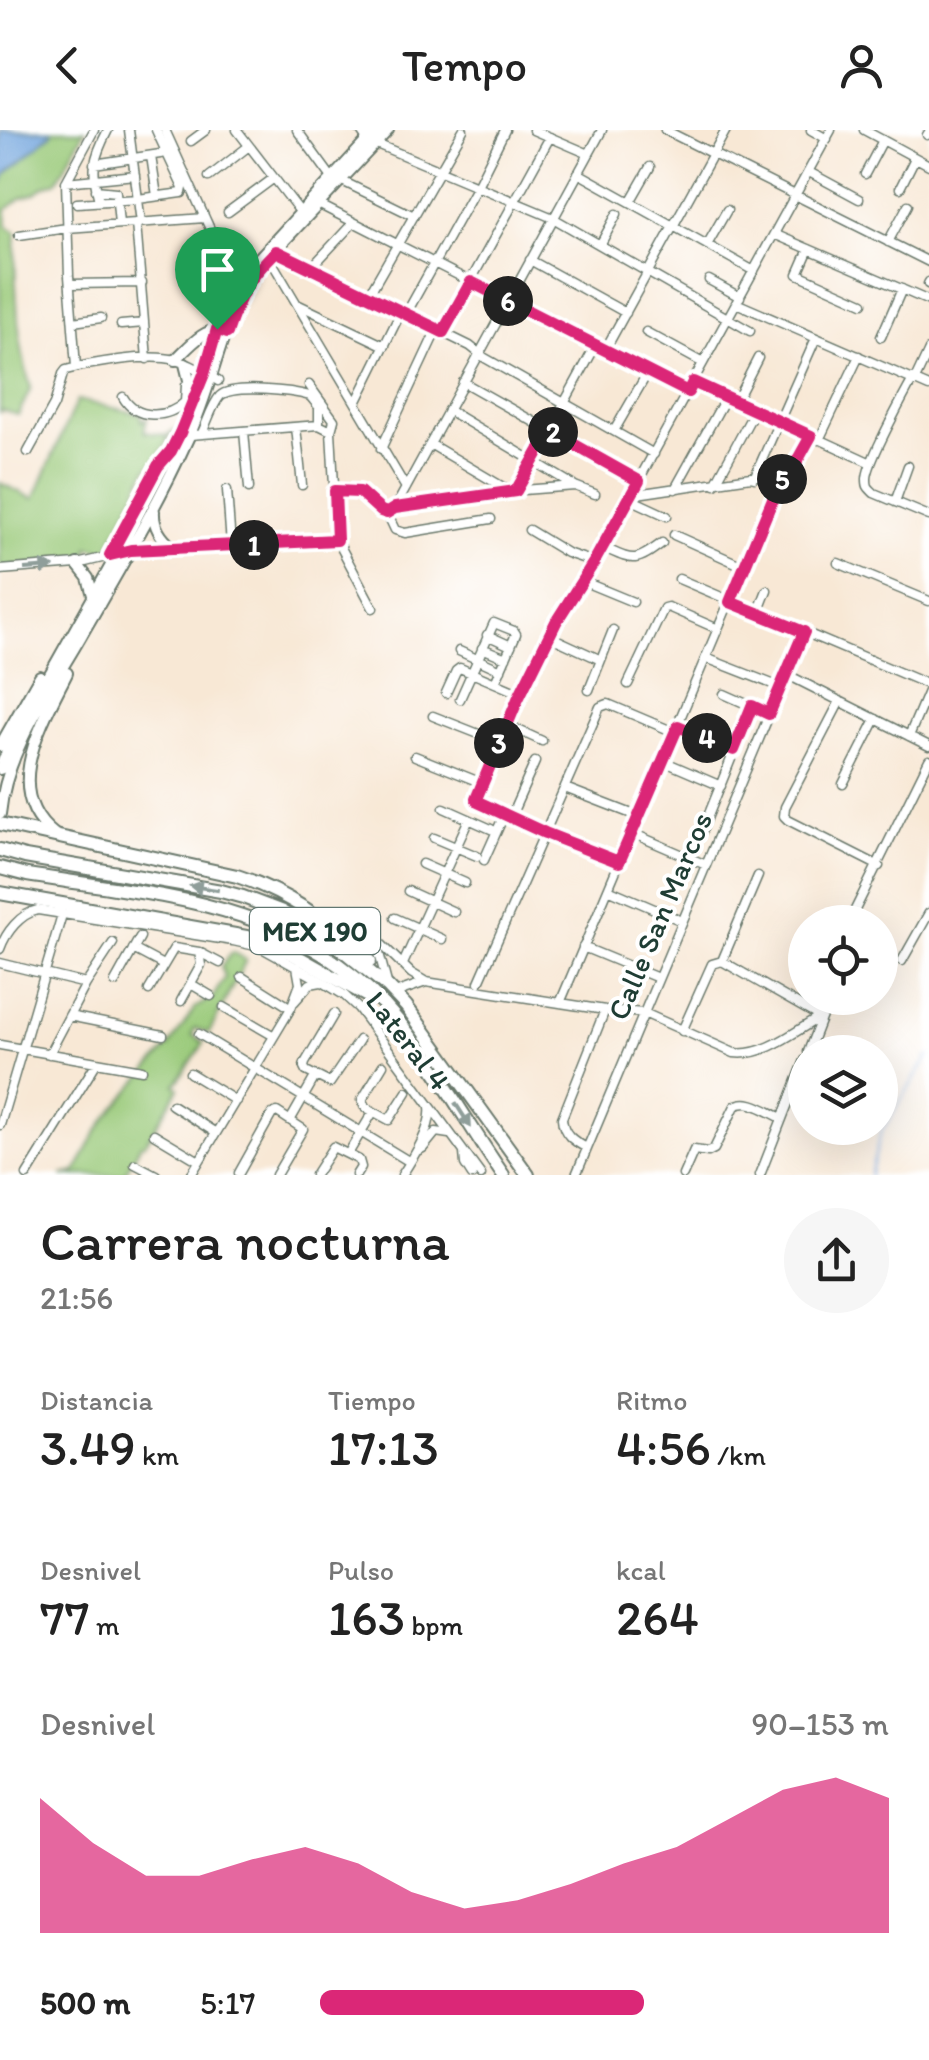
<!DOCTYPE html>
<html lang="es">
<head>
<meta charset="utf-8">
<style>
	body { margin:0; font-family:Itim,sans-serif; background:#f6f6f6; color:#222; height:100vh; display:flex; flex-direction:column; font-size:38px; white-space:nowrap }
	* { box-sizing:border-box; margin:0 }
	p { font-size:32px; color:#767676 }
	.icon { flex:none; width:55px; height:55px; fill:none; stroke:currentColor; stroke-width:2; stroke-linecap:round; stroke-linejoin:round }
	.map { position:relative; height:1045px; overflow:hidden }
	.panel { display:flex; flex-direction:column; background:#fff; flex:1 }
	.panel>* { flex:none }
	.fabs { position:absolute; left:788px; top:775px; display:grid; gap:20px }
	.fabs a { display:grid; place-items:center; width:110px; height:110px; border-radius:50%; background:#fff; box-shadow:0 10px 40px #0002; font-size:50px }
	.pin { position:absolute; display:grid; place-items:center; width:85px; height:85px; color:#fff; margin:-102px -42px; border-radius:50% 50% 50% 0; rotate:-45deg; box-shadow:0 0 10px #0007 }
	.pin .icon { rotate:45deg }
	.km { position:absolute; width:50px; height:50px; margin:-25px; border-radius:50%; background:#222; color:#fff; font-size:28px; line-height:50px; text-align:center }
	.round { display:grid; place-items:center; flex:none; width:105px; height:105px; border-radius:52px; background:#f6f6f6 }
	.head { display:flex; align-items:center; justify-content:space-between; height:170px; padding:0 40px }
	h1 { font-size:55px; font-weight:600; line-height:75px }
	.metrics { display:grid; grid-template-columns:repeat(3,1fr); gap:15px; height:170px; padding:10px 40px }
	.metrics div { display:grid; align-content:center }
	.metrics b { font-size:50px; font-weight:600 }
	.metrics small { font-size:28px; font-weight:400 }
	.metrics p { font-size:28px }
	.chart { height:280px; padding:20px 40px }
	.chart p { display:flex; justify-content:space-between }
	.chart svg { width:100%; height:180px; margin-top:10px; fill:#db2777; opacity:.7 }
	ul { padding:0 40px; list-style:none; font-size:32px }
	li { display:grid; grid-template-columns:160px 120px 1fr; align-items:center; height:75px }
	li i { height:25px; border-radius:12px; background:#db2777 }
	header { display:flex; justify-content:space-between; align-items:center; height:130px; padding:0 40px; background:#fff; font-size:45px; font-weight:600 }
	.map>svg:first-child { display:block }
</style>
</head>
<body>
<header><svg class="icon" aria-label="back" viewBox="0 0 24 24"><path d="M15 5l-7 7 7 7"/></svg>Tempo<svg class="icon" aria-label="person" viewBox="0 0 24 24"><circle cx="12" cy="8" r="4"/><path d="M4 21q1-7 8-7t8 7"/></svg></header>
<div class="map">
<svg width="929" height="1045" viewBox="0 0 929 1045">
	<rect width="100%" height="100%" fill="#fff"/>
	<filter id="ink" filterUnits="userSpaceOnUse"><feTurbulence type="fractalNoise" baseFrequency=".01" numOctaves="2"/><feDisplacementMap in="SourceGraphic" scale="20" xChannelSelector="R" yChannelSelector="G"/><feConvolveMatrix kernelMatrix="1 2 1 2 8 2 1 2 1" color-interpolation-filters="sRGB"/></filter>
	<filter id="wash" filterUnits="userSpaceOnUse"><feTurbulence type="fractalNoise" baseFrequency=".0048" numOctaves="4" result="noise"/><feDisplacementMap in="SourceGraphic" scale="40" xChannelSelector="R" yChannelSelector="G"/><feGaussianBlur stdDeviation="2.25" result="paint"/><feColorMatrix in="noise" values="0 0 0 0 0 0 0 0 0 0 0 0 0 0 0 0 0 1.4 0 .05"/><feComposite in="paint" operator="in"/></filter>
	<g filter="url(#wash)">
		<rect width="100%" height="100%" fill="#f8e8d5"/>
		<path fill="#99c978" stroke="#5c8356" stroke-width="2.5" d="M0 0H85L57 51 44 56 36 63 21 68 6 80 7 96 16 102C14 148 17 215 31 258L18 285 2 280 0 282Z
			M77 270 141 284 142 291 147 288 144 302 165 305 166 309H169L168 304 176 299 151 337H148L107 422 89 417 86 427 72 432 0 438V353L34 369Z
			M232 822 246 830 209 903 195 898 192 905 204 913 175 955 179 958 145 1014H141L124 1045H62L76 1042 92 1010 107 987 170 915 195 878 213 867 225 847 221 836Z"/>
		<path fill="#71a4dd" stroke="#487088" stroke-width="2.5" d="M0 0H51L52 3 5 45 0 57Z"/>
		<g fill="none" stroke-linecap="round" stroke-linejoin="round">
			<path stroke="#71a4dd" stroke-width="2.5" d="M870 1045 881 1002 929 926"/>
		</g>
	</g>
	<g filter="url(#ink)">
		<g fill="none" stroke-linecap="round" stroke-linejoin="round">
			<g stroke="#6b796c" stroke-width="11">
				<path id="minor" d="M129 0 141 93
					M165 0 235 154
					M237 0 301 83
					M297 0 332 48
					M360 0 367 10 553 88 750 201
					M533 0 589 24
					M665 0 929 132
					M811 0 827 9
					M864 0 929 35
					M927 5 929 2
					M191 11 206 0
					M151 26 157 66
					M94 34 167 23
					M809 42 859 69
					M578 43 754 141
					M865 44 883 10
					M209 47 249 16
					M340 50 414 86
					M66 52 135 45
					M900 58 915 28
					M96 60 116 62 119 94
					M99 71C91 39 93 29 108 0
					M630 72 650 37
					M77 73 138 69 182 63 183 58 156 0
					M318 74 688 262
					M228 82 274 48
					M136 93 147 229
					M774 104 929 171
					M19 105 67 98 205 88
					M888 112 908 75
					M600 115 617 84
					M707 115 727 80
					M809 119 798 144 863 173
					M276 121 470 216 485 228 654 324
					M269 127 406 358
					M530 130 626 183
					M311 138 353 93
					M709 150 740 167
					M70 154 142 153
					M928 154 929 152
					M368 166 463 0
					M736 173 929 257
					M297 174 385 216
					M406 184 477 56 505 0
					M73 192 101 188
					M121 195 144 193
					M443 201 550 7
					M646 202 703 233
					M881 207 902 159
					M605 220 726 0
					M76 237 69 146 66 52 94 0
					M913 249C903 268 867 332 867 349 867 357 868 357 874 363L929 386
					M915 250 929 220
					M693 251 871 333
					M463 252 639 351
					M123 267C136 290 167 289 185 272L186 255
					M736 271 758 228
					M356 273 401 182
					M448 280 575 356 595 364
					M296 297 302 355
					M244 301 249 358
					M331 301 337 410 373 478
					M614 301 648 242
					M202 303C207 293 212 275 220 266 233 254 293 261 310 266L319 277V295
					M190 305 319 295 331 301 334 290 309 255
					M819 310 859 226
					M430 314 508 360
					M381 319 437 199
					M28 322 54 275 63 244 66 240C92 233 150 223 175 230 189 233 205 243 218 251
					M754 348 816 208
					M715 354 755 280
					M675 359 726 267
					M227 360 231 415
					M335 361C372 360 360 372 387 383
					M516 361 596 215
					M630 365 791 341 811 306
					M628 368 667 386
					M895 372 908 336
					M395 378 510 361 575 356
					M387 383 395 378 602 0
					M387 383 395 400 405 403 491 389
					M529 400 567 423 594 432
					M674 405 745 437
					M602 417C634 431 634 434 662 413
					M838 433 929 471
					M0 440 77 434 131 421 337 410
					M679 449 929 555
					M582 451 633 472
					M758 483 767 460
					M487 505 511 516
					M549 506 601 530
					M482 518 506 528
					M459 521 501 540
					M706 528 780 557
					M786 544 929 616
					M628 554 664 478 668 477 718 499
					M589 560 613 500
					M446 563 456 541 460 538 521 564
					M724 564 769 584
					M460 569 494 493 514 501 516 504 495 553
					M840 571 785 677 784 686 788 690 879 736
					M433 586 499 612
					M507 595 542 611
					M678 596 734 619
					M909 606 929 559
					M415 626 482 653
					M663 631 721 656
					M843 654 876 589
					M565 658 632 684
					M444 678 491 699
					M511 686 535 632
					M632 703 706 735
					M700 706 752 577
					M434 708 477 726
					M484 730 505 683
					M619 732 545 703 478 672 477 667 518 569 556 492 602 417 831 0
					M422 734 465 753
					M608 759 682 791
					M408 761 454 782
					M395 788 442 809
					M849 792 929 630
					M338 800 374 807 411 843 426 852 605 880 644 883 734 923C764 927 794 902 820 887
					M375 808 387 853
					M583 817 658 848
					M0 819C6 802 20 784 38 780L233 811 260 817 323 852 344 865 358 878 481 1045
					M133 819 163 835
					M722 831 820 887
					M902 831 929 783
					M0 833 86 854
					M403 834 469 689
					M242 847 291 878
					M115 852 140 807
					M479 852 600 577 608 574 667 599
					M191 854 211 866
					M149 860 174 818 199 822 220 833
					M395 863 426 852
					M181 871 201 835 199 822
					M294 872 310 854 321 852
					M560 873 784 342
					M224 877 274 906
					M334 884 305 933 304 937 306 941 330 953 359 910
					M69 886 163 905
					M682 901 712 834 722 831 758 746
					M199 904 410 1032
					M0 915 142 940
					M808 922 829 868
					M49 924 86 854 113 813
					M383 935 362 970 365 977 389 990 407 962
					M190 943 236 971
					M172 975 216 1003
					M291 989 315 947
					M0 995 61 788 58 779
					M154 1004 199 1031
					M587 1018C573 1011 563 1004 562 988L605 880
					M417 1021 423 1018 436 1002 449 1004
					M464 1023 465 1034 472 1045
					M348 1024 373 982
					M135 1034 156 1045
					M239 1043 272 984 277 982 303 999 276 1045
					M27 1045 97 932
					M191 1045 291 878 300 854 297 837
					M315 1045 333 1017 359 1030 361 1037 356 1045
					M402 1045C413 1028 433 997 430 977
					M576 1045 804 502
					M683 1045 694 1020 708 1022 714 1019 735 976C748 967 768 982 782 988
					M760 1045 805 930"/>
			</g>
			<g stroke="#6b796c" stroke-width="14">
				<path id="major" d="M175 230C188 218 205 196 223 201
					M185 234 193 266
					M154 381C153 397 161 408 173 418
					M77 434 88 448 93 465
					M0 616 40 546
					M0 639 9 617 118 423 180 303 235 154 377 0
					M0 684C6 622 46 566 77 513 116 445 157 377 189 306 211 258 221 202 245 156L251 146 388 0
					M54 704C0 662 42 593 67 543"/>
			</g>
			<g stroke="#6b796c" stroke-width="16">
				<path id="highway" d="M0 694 237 746C287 762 333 795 370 831
					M0 720 25 727 221 761 243 767 280 781 338 816 388 857 406 876 528 1045
					M0 738 27 745C159 766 288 771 385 876 431 926 464 989 503 1045
					M0 763 252 808 291 823 369 867"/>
			</g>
			<use href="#minor" stroke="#fff" stroke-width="8"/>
			<use href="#major" stroke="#fff" stroke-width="10"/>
			<use href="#highway" stroke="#fff" stroke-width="12"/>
		</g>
		<defs><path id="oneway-solid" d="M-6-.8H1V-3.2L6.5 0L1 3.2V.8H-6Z" transform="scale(2.5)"/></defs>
		<g fill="#8f9e9a">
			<use href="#oneway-solid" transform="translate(39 438) rotate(-4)"/>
			<use href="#oneway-solid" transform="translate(204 758) rotate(-171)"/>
			<use href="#oneway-solid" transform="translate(463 985) rotate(57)"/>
		</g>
	</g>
	<g fill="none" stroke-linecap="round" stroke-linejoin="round" filter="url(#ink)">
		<g stroke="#fff" stroke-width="20">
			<path id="route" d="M276 121 443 202 471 152 688 262 693 252 811 306 791 342H784L730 472 804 502 769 584 752 576 734 620 678 596 619 732 545 703 478 672 476 669 518 569 556 492 594 432 639 351 550 301 516 361 395 378 387 383 381 381 360 362 335 361 337 410 131 420 110 425 158 336 171 321 180 303 204 244 217 199 227 203C240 164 247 150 276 121Z"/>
		</g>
		<use href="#route" stroke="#db2777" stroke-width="12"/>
	</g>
	<g text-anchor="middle" stroke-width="8" stroke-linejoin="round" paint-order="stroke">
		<rect fill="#fff" stroke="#627771" stroke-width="2.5" x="250" y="778" width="130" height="46" rx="8"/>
		<g font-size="28" font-weight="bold" fill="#1f3d34">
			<text x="315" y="811">MEX 190</text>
		</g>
		<g font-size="30" fill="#1f3d34" stroke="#fff">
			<text transform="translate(660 786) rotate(-67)" y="10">Calle San Marcos</text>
			<text transform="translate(408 911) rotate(52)" y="10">Lateral 4</text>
		</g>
	</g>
</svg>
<div class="fabs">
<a><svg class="icon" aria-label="locate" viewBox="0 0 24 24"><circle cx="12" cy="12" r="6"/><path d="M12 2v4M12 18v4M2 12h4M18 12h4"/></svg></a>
<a><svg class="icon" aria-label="layers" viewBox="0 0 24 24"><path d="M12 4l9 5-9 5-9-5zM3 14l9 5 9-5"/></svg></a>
</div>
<div class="pin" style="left:217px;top:199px;background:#1e9e55"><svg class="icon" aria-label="arrive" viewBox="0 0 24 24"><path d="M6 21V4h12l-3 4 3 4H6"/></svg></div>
<b class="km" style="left:254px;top:415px">1</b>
<b class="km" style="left:553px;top:302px">2</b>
<b class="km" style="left:499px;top:613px">3</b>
<b class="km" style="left:707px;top:608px">4</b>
<b class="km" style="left:782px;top:349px">5</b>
<b class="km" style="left:508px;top:171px">6</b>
</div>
<section class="panel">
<div class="head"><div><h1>Carrera nocturna</h1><p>21:56</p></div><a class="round"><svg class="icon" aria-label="share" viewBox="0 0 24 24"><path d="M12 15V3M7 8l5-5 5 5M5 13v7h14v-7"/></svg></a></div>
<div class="metrics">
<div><p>Distancia</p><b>3.49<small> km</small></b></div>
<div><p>Tiempo</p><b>17:13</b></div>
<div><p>Ritmo</p><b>4:56<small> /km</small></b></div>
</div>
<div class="metrics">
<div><p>Desnivel</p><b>77<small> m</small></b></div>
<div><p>Pulso</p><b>163<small> bpm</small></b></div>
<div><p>kcal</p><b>264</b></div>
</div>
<div class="chart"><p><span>Desnivel</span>90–153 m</p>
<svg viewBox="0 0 160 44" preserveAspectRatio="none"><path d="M0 44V11L10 22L20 30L30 30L40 26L50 23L60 27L70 34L80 38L90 36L100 32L110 27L120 23L130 16L140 9L150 6L160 11V44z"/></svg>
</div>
<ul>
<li><b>500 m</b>5:17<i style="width:57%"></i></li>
</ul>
</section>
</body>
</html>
